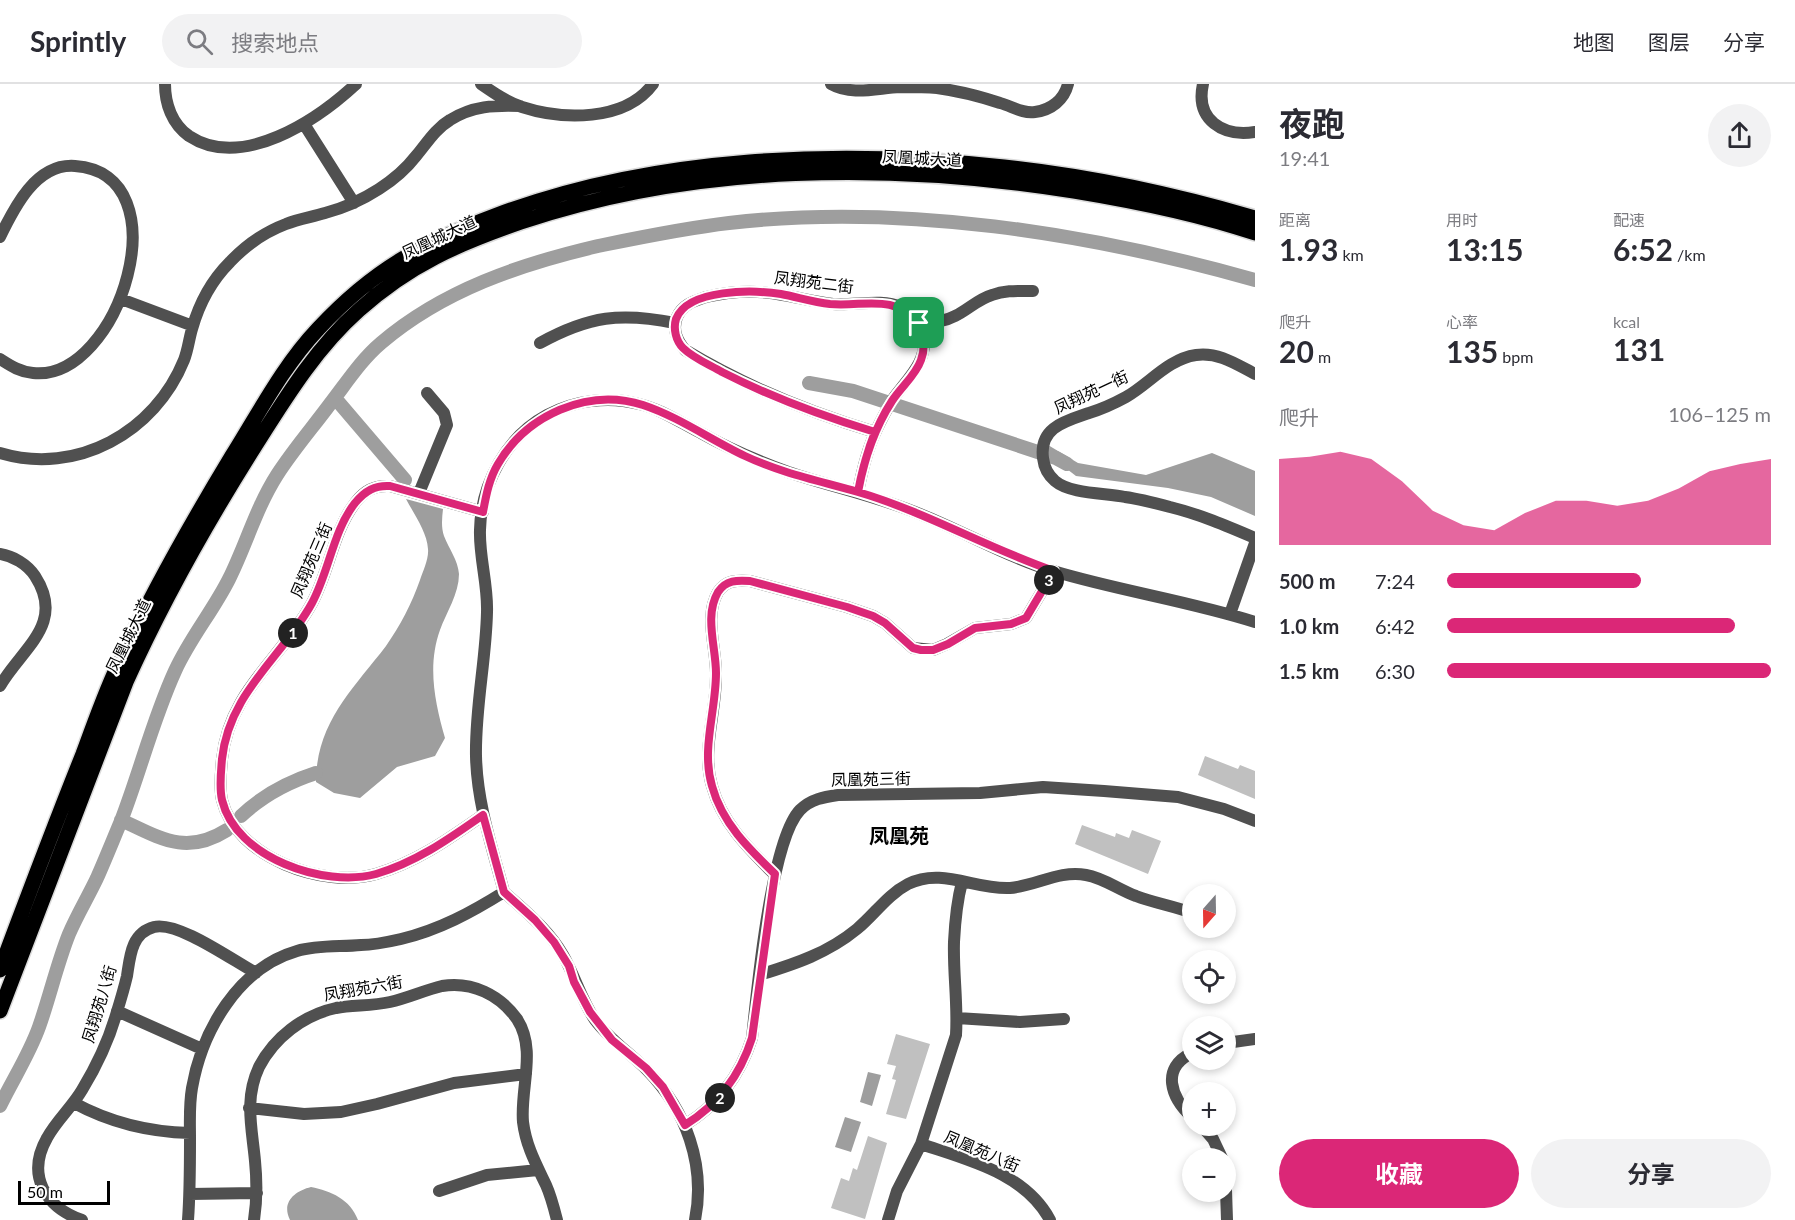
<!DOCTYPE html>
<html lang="zh">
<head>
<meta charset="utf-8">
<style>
	body { margin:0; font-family:Lato,"Noto Sans SC",sans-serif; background:#f2f2f3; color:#2b2b33; height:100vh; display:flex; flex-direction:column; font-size:22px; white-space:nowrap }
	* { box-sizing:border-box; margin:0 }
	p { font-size:20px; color:#7c7c81 }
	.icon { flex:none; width:33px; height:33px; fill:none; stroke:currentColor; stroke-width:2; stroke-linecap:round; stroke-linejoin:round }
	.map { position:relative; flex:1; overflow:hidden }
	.side { display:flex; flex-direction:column; background:#fff; width:540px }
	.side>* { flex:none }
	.needle { width:39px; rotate:200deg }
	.buttons { position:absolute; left:1182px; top:800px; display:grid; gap:12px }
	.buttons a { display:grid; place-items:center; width:54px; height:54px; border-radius:50%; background:#fff; box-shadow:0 3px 9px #0003; font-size:30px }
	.scale { position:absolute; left:18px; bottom:15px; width:92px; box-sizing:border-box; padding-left:6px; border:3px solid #000; border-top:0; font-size:16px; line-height:21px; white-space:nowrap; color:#000; -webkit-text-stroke:4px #fff; paint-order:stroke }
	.pin { position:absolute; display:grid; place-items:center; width:51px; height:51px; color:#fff; margin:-26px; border-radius:12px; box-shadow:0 3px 9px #0006 }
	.km { position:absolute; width:30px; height:30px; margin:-15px; border-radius:50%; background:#222; color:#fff; font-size:16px; line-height:30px; text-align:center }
	.round { display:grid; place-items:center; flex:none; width:63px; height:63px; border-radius:32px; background:#f2f2f3 }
	.head { display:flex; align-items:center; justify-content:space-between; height:102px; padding:0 24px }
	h1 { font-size:33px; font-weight:700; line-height:45px }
	.figures { display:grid; grid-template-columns:repeat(3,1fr); gap:9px; height:102px; padding:6px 24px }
	.figures div { display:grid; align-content:center }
	.figures b { font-size:30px; font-weight:700 }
	.figures small { font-size:16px; font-weight:400 }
	.figures p { font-size:16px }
	.chart { height:168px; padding:12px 24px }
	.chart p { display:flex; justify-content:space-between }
	.chart svg { width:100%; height:108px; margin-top:6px; fill:#db2777; opacity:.7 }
	.cta { display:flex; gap:12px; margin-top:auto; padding:12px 24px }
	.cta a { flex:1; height:69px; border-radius:36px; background:#db2777; color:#fff; font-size:24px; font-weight:700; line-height:69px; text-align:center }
	.cta a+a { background:#f2f2f3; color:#2b2b33 }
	ul { padding:0 24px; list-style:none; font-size:20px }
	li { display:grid; grid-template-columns:96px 72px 1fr; align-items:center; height:45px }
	li i { height:15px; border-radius:8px; background:#db2777 }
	header { display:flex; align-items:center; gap:36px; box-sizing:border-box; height:84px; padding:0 30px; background:#fff; border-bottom:2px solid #e1e1e2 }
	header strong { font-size:28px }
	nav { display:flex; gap:33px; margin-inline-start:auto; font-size:21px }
	.search { width:420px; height:54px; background:#f2f2f3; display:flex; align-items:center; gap:15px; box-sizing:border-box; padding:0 21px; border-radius:33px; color:#7c7c81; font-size:22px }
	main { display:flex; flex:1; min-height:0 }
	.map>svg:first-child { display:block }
</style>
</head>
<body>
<header>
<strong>Sprintly</strong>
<div class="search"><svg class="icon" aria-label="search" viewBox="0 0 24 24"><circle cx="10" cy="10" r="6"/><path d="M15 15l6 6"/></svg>搜索地点</div>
<nav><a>地图</a><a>图层</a><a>分享</a></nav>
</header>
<main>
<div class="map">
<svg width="1255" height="1136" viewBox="0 0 1255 1136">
	<rect width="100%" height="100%" fill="#fff"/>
	<path fill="#9e9e9e" d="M1048 361 1078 379 1146 391 1212 369 1255 387V432L1211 413 1168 404 1076 392 1050 372Z
		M406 415 443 425C442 434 441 443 444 452 449 465 458 476 459 490 459 510 446 529 440 546 427 582 435 619 445 654L435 672 397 683 360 714 334 709 316 698C316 639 353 605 386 562 400 542 412 519 420 496 423 487 429 475 428 465 427 448 414 430 406 415Z
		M868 988 881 991 872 1022 860 1018Z
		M845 1033 861 1038 851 1068 835 1063Z
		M311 1103C331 1107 350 1115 358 1136H290C281 1118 295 1107 311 1103Z"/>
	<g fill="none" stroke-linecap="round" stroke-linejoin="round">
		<path stroke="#9e9e9e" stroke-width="14" d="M809 299 853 307 1056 374 1067 380
			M335 314 405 396
			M241 732C262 712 288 698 316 689
			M121 736C160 754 186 772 227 746
			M0 1022C13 995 29 971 39 943 50 912 57 880 69 850 77 831 88 813 97 794 105 776 113 756 121 737 140 688 153 635 175 587 190 554 213 527 229 495 246 461 256 424 277 391 293 366 313 343 330 320 347 298 361 276 381 259 443 206 521 180 598 162 642 153 685 144 729 139 901 119 1089 149 1255 196"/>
	</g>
	<path fill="#c0c0c0" d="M1205 672 1238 685 1240 681 1255 687V715L1198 691Z
		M1082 741 1115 753 1116 749 1129 754 1132 746 1161 757 1148 790 1075 760Z
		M896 950 930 960 906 1035 886 1030 896 996 892 995 896 982 887 980Z
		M868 1052 887 1059 865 1135 831 1124 841 1094 849 1097 853 1084 857 1086Z"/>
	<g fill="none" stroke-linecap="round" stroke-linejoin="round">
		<g stroke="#dbdbdb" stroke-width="18">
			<path id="major" d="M0 886C27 814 54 742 83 670 95 638 106 605 121 575 154 505 192 438 232 372 259 329 283 282 318 245 343 218 372 193 404 174 433 156 465 143 497 131 655 72 837 65 1004 83 1089 92 1173 110 1255 134
				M0 927 126 598C163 516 207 438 255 362 286 313 316 264 359 226 410 180 458 160 521 138 697 79 892 78 1074 107 1135 117 1196 129 1255 149"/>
		</g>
		<path stroke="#505050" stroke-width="12" d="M165 0C165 20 172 40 189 52 242 87 317 36 356 0
			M481 0C494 9 507 18 522 23 562 36 625 38 653 0
			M831 0C852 12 877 4 900 3 912 3 925 3 937 4 959 7 979 12 1000 19 1012 22 1022 30 1035 28 1051 26 1064 16 1068 0
			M1203 0C1195 36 1223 53 1255 48
			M304 40 354 119
			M0 153C14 124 36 79 75 82 184 89 120 298 33 289 20 288 11 282 0 275
			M121 215 193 242
			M919 239C932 239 944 238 955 232 968 226 978 215 992 211 1005 206 1019 207 1033 207
			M540 259C589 232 621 228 675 239
			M1255 290C1236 280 1219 268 1196 271 1168 275 1149 300 1126 313 1115 319 1102 325 1089 329 1066 337 1039 343 1043 374 1044 383 1048 391 1055 397 1070 410 1106 409 1125 413 1140 415 1155 419 1170 423 1199 430 1227 442 1255 454
			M0 369C77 392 155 348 184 276 188 266 189 255 192 245 199 220 212 196 230 178 245 162 265 148 286 140 298 135 312 133 325 129 344 124 362 116 379 105 393 96 406 85 416 72 427 59 435 45 450 36 472 22 495 21 520 22
			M858 408C862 387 867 366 876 347 881 336 887 325 893 315 907 295 929 277 923 251 920 239 912 229 901 223 881 214 854 222 833 220 816 218 800 214 783 211 758 206 731 207 706 213 694 217 683 220 677 233 672 246 677 256 685 266 745 302 808 328 875 348
			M419 409 447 341 444 329 427 309
			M483 428 390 402C374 401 364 407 355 419 333 448 329 488 312 519 282 574 229 607 222 675 221 688 219 703 222 716 236 774 324 805 376 790 417 778 450 754 483 731
			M0 470C13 472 27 480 35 492 66 540 22 564 0 602
			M1230 530 1255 459
			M775 791C749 765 722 739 712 702 701 665 717 627 716 589 716 563 704 532 718 508 726 496 737 496 750 497L847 523 873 532 885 539 913 564 933 566 947 560 975 544 1011 540 1026 534 1054 487
			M504 808C492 763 477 719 476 672 475 624 486 576 487 528 488 500 479 473 480 446 481 400 506 353 547 331 575 316 609 312 639 320 661 325 681 339 701 349 729 365 758 377 788 388 832 403 877 412 920 430 965 448 1007 473 1053 487 1120 507 1189 517 1255 538
			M504 808C525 827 548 845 563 871 575 892 581 915 595 936 610 956 630 969 647 986 686 1026 706 1081 695 1136
			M759 891C795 880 828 869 857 845 875 830 887 811 908 800 942 783 975 806 1010 804 1036 802 1059 786 1086 791 1104 794 1119 806 1136 812 1154 819 1174 822 1192 829
			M117 927 202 965
			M957 934 1020 938 1064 935
			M1226 959 1255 955
			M1192 969C1160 984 1171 1014 1192 1033
			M74 1019C111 1039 148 1048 190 1049
			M249 1024 304 1030 341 1028 377 1020 454 999 526 990
			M685 1041C719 1020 740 992 752 954 757 907 771 756 800 726 811 715 824 713 838 711L980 709 1043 703 1104 707 1178 713 1224 725 1255 737
			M1201 1041 1213 1055 1222 1074
			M921 1060C968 1076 1025 1089 1050 1136
			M1226 1106 1227 1136
			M439 1107 487 1091 538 1086
			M190 1110 257 1109
			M82 1136C45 1123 26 1091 47 1054 56 1037 72 1023 82 1006 96 983 108 958 116 931 120 918 124 905 127 892 130 873 131 849 154 843 178 837 232 876 256 889
			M188 1136C190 1109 190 1081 190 1054 190 1037 189 1021 192 1004 202 947 238 884 297 867 318 861 340 863 361 861 374 861 388 858 401 855 439 846 472 828 504 808
			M254 1136C257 1117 257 1097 255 1077 252 1044 244 1015 259 983 274 954 303 931 336 924 353 921 372 922 390 918 408 914 425 906 442 902 472 897 500 911 517 935 537 966 520 1004 523 1038 526 1062 536 1080 546 1101 551 1112 554 1124 557 1136
			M888 1136 897 1107 921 1060 956 951C958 920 953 889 954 858 955 838 957 817 962 798"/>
		<use href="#major" stroke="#000" stroke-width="15"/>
	</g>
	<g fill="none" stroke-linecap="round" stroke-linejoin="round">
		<g stroke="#fff" stroke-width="12">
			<path id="route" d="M919 239C923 252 926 263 921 276 916 291 901 303 892 317 874 345 864 375 858 408 820 397 781 389 745 372 711 356 679 333 643 321 587 303 526 332 498 380 489 395 486 412 483 428L390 402C375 401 365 407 355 419 333 447 329 488 312 519 282 574 229 608 222 675 221 688 219 703 222 716 236 774 324 804 376 790 417 778 450 754 483 731L504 808 535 836 554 858 569 882 574 898 590 928 612 956 646 984 663 1003 685 1041C719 1020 740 992 752 954L775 790C749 765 722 739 712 702 701 665 716 627 716 589 716 563 704 532 718 508 726 496 737 496 750 497L847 523 873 532 885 539 913 564 921 566H933L948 560 975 544 1011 540 1026 534 1054 487C987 464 926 428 858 408 862 387 867 368 875 348 822 332 771 313 722 288 710 281 693 274 683 264 676 257 673 245 676 235 688 204 754 206 781 210 797 213 813 218 830 220 865 223 892 209 919 239"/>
		</g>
		<use href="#route" stroke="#db2777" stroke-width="8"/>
	</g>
	<g text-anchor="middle" stroke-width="4.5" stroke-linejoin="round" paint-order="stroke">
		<g font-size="16" fill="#000" stroke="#fff">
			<text transform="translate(922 74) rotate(3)" y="6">凤凰城大道</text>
			<text transform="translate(439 153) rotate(-25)" y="6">凤凰城大道</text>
			<text transform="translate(814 198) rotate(7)" y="6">凤翔苑二街</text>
			<text transform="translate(1091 308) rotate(-25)" y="6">凤翔苑一街</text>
			<text transform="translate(311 476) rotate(-67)" y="6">凤翔苑三街</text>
			<text transform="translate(128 552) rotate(-64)" y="6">凤凰城大道</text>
			<text transform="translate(871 695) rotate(-1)" y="6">凤凰苑三街</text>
			<text transform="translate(363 904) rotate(-10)" y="6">凤翔苑六街</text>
			<text transform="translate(99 920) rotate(-73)" y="6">凤翔苑八街</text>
			<text transform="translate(982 1067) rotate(23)" y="6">凤凰苑八街</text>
		</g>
		<g font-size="20" font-weight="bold" fill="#000" stroke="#fff">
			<text x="899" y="759">凤凰苑</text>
		</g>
	</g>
</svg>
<div class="buttons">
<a><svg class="needle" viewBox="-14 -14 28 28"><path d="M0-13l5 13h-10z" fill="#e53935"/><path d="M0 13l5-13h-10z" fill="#7c7c81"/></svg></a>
<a><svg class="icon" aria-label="locate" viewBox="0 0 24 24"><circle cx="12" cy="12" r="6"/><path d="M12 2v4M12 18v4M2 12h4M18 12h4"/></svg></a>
<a><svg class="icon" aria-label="layers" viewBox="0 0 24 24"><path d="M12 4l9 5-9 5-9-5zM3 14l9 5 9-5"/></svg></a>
<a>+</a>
<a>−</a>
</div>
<div class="scale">50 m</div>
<div class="pin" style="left:919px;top:239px;background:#1e9e55"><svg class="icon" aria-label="arrive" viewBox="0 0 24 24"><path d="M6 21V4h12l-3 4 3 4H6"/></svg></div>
<b class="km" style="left:293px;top:549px">1</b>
<b class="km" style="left:720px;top:1014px">2</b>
<b class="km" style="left:1049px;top:496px">3</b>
</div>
<section class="side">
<div class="head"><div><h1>夜跑</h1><p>19:41</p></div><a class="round"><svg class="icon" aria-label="share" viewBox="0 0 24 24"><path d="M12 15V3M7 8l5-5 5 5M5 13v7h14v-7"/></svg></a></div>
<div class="figures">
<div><p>距离</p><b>1.93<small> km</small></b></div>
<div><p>用时</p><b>13:15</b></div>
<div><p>配速</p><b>6:52<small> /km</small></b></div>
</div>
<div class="figures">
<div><p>爬升</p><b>20<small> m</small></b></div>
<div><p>心率</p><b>135<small> bpm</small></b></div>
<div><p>kcal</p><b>131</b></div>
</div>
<div class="chart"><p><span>爬升</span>106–125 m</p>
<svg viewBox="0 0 160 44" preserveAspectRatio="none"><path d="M0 44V9L10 8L20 6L30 9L40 18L50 30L60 36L70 38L80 31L90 26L100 26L110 28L120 26L130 21L140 14L150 11L160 9V44z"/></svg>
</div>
<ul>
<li><b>500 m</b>7:24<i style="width:60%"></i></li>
<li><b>1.0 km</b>6:42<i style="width:89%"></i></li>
<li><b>1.5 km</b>6:30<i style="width:100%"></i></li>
</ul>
<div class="cta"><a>收藏</a><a>分享</a></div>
</section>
</main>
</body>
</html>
